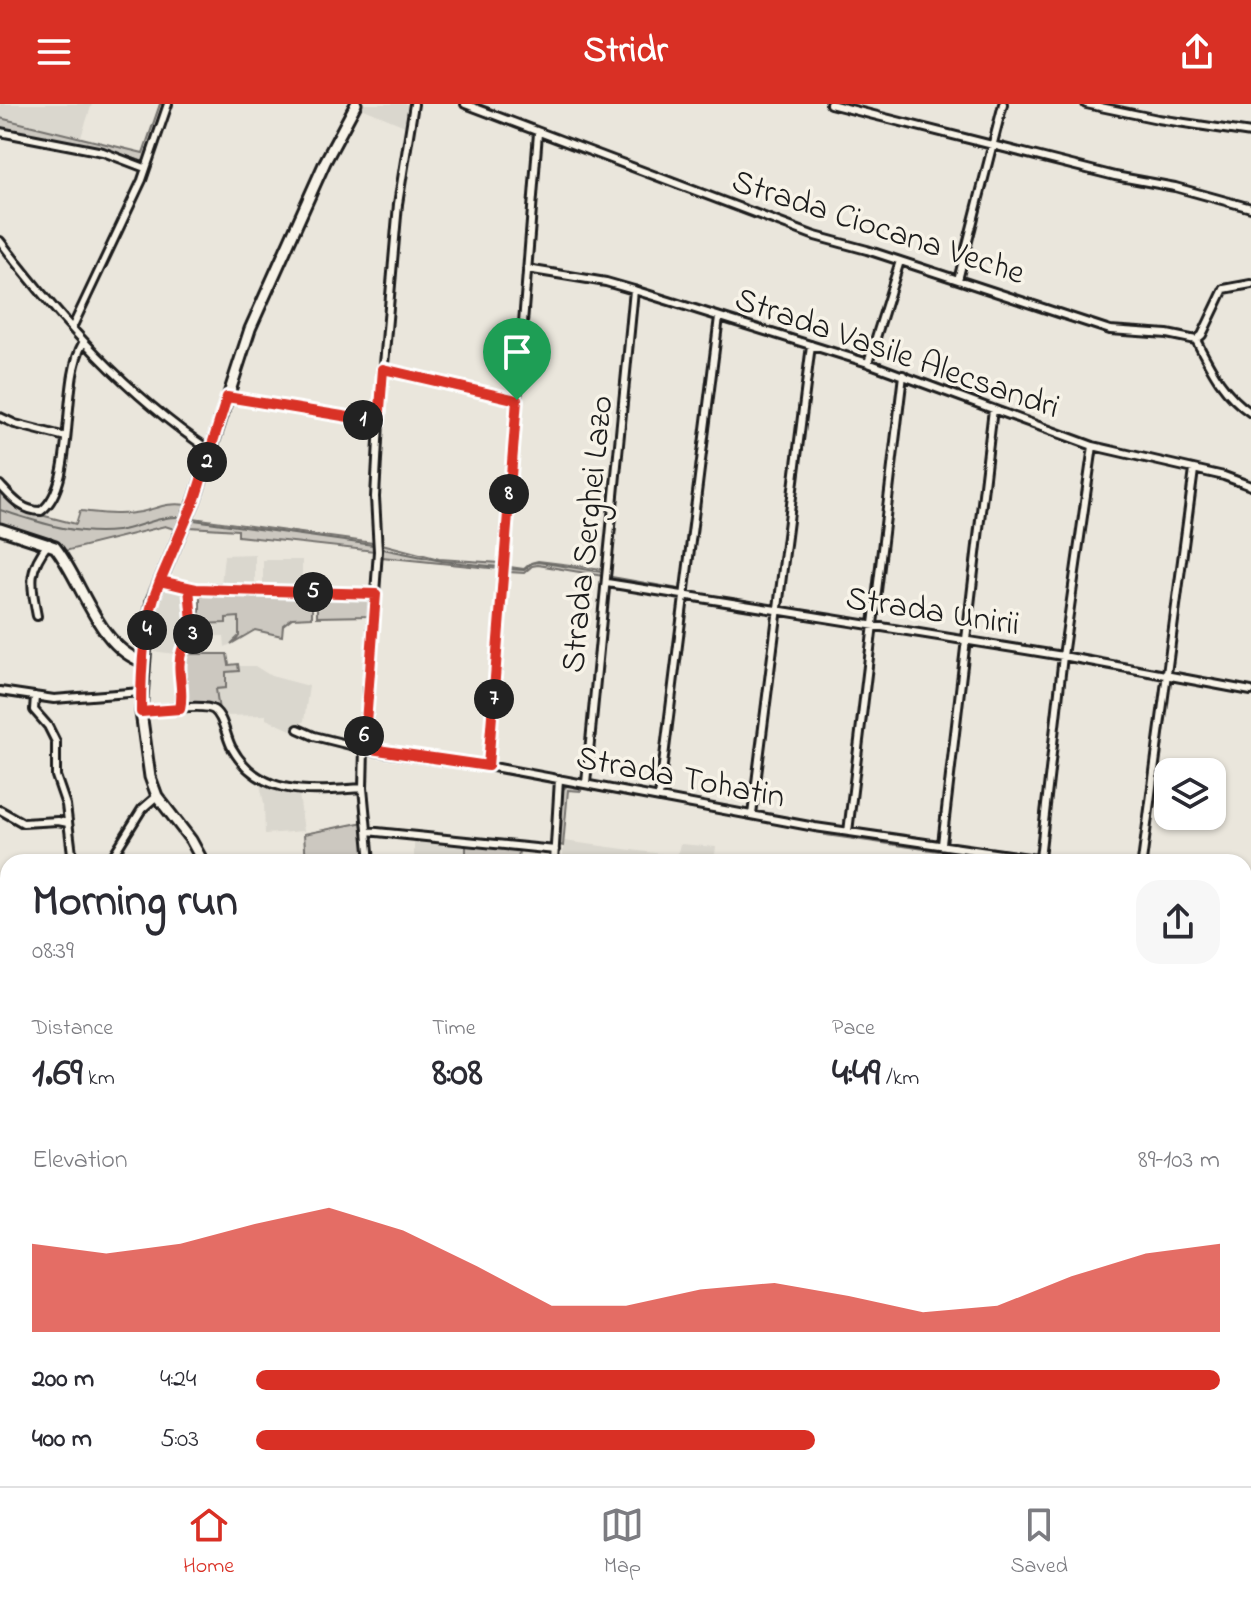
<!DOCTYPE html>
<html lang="en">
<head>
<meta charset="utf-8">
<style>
	body { margin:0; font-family:"Indie Flower",sans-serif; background:#f7f7f7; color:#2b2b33; height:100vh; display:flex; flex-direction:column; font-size:30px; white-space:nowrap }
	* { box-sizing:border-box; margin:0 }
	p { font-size:26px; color:#7c7c81 }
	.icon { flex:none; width:44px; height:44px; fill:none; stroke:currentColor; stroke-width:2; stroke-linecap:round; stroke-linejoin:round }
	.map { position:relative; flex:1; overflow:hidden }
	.drawer { position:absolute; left:0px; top:750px; width:1252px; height:632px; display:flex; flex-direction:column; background:#fff; border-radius:24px 24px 0 0; box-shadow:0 2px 6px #0004 }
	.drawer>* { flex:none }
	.buttons { position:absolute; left:1154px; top:654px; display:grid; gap:16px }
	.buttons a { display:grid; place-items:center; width:72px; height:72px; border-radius:16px; background:#fff; box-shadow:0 2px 6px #0004; font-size:40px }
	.pin { position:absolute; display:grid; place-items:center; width:68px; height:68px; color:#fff; margin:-82px -34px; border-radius:50% 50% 50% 0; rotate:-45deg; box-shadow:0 0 8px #0007 }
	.pin .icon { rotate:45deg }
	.km { position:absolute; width:40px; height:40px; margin:-20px; border-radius:50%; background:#222; color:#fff; font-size:22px; line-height:40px; text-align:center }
	.round { display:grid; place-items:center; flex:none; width:84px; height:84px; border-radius:24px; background:#f7f7f7 }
	.head { display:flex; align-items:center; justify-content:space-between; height:136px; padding:0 32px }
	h1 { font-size:44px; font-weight:700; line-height:60px }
	.figures { display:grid; grid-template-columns:repeat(3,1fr); gap:12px; height:136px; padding:8px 32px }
	.figures div { display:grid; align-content:center }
	.figures b { font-size:40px; font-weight:700 }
	.figures small { font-size:22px; font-weight:400 }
	.figures p { font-size:22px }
	.chart { height:224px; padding:16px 32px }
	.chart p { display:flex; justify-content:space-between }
	.chart svg { width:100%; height:144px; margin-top:8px; fill:#d93025; opacity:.7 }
	ul { padding:0 32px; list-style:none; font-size:26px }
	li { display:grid; grid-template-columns:128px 96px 1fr; align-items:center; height:60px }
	li i { height:20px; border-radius:10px; background:#d93025 }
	header { display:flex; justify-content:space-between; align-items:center; height:104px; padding:0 32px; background:#d93025; color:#fff; font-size:36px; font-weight:700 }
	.dock { display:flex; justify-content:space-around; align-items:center; height:112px; border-top:2px solid #e1e1e2; background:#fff; font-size:22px; color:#7c7c81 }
	.dock a { display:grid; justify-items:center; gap:4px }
	.dock .active { color:#d93025 }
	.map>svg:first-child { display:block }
</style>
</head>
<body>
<header><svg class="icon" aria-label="menu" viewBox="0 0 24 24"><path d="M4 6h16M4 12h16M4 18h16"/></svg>Stridr<svg class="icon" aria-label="share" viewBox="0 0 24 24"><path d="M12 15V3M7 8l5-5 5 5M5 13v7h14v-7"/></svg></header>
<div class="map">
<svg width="1251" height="1382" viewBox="0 0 1251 1382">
	<rect width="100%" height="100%" fill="#eae6dc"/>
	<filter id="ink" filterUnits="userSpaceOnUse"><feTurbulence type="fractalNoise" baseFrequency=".0125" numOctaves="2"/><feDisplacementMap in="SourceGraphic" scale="16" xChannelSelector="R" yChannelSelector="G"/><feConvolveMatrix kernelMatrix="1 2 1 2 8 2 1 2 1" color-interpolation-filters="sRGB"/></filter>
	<g filter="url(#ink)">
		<path fill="#dad7ce" d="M0 0H92L81 33 0 14Z
			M361 0H410L405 22 359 3Z
			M255 450V479L221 480 224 451Z
			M263 456H302V485L263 484Z
			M186 485 189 534 180 536 176 550 151 547 160 487Z
			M241 508 239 532 231 540 225 543 224 532 195 533 194 509Z
			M239 562H255L271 572 309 582 304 617 291 626 266 615V611L221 612 216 585 226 584V568L239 567Z
			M259 676 299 691 304 727 265 730 264 699Z
			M414 735 466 739V758H414Z
			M564 737 677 752 680 740 716 743 714 757 712 758H562Z"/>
		<path fill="#ccc8c0" stroke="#74726e" stroke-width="2" d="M160 0H165L144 58 104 45 0 25V14L143 49Z
			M0 389 29 408 76 420 80 407C101 409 120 412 141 408 158 404 168 398 186 401L177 426 165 422 65 447 60 441 0 422Z
			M193 414 374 439V447L238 432V426L190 423Z
			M382 440 439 455 500 459 499 465 382 453Z
			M538 457 602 465 603 472 538 461 532 462 524 469 509 468V463L524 465 531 459Z
			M200 491H312V513L292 514 283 521 282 532 255 526 231 540 239 532V513L226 514V519L195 520 194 509 200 508Z
			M317 492H368L371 495 370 512 317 513Z
			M183 550H227L229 561 238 560 239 567 226 568V584L216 585 219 607 205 599 185 601C187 583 181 568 183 550Z
			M569 680 582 681 581 687 568 686 563 742 557 740 561 687Z
			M364 718 367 758H306L304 730Z
			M825 728 967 748V751L825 731Z
			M466 739 519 744 518 758H466Z
			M1251 1197V1382H1159L1164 1374H1244V1201Z
			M250 1374H1025L1032 1382H252Z"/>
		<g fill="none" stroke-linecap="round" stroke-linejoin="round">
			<path stroke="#6d6c68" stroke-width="2" d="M0 406C39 418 76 432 117 427 138 424 158 412 179 413
				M194 416 373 441
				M383 445 442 457 498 463
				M509 465 524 466 532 459 538 458 602 468
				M612 473 679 485
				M1037 1374 1042 1382"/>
			<g stroke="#1c1c1c" stroke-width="12">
				<path id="street" d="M465 0 815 132 867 146 1110 226 1167 230 1196 236C1211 265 1223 290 1251 309
					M830 0 1115 72 1175 83 1251 104
					M1086 0 1158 15 1251 29
					M0 28 103 48 145 64
					M0 137C62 218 125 289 211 347
					M527 165 606 178 634 186 868 259 1093 342 1224 372 1251 382
					M958 176 1003 0
					M72 224 142 76 168 0
					M1196 236 1202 231 1224 185 1251 180
					M868 259 900 157
					M383 265 517 296
					M227 293 379 318
					M0 313 15 320 66 333
					M0 381C12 394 22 407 41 407 77 382 60 278 83 239
					M160 477 196 485 376 490
					M607 479 1063 552 1251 587
					M37 512C31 480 27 466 49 439
					M0 587 54 595 141 588
					M35 592 34 606 48 622 56 638V672L66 701 73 758
					M180 605C185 584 176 566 182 546L194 539 189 484
					M141 608C155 607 203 598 214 606 224 613 226 634 232 644 260 695 314 687 363 684
					M298 625 314 632 374 647 488 662 815 723 1057 758
					M488 662 538 29
					M586 679 634 186
					M659 693 719 213
					M0 706 23 719 58 717 68 719
					M752 711 811 241
					M367 727 555 746
					M848 728 903 271
					M942 740 993 305
					M1040 754 1063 552 1093 342
					M109 758 142 705 157 692
					M370 758 363 684 364 644 378 447 375 393 379 318 398 100 414 0
					M554 758 559 675
					M1142 758 1194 366
					M0 798 8 825"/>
			</g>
			<g stroke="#1c1c1c" stroke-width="15">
				<path id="secondary" d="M0 425 55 443C83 478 98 544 144 558
					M203 758 191 736 157 692 150 673 141 608 147 526 152 496 195 395 250 225 325 58 356 0
					M1244 787 1251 788
					M0 1024 8 1022"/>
			</g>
			<use href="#street" stroke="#f7f3e8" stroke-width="6"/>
			<use href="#secondary" stroke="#f7f3e8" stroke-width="9"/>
		</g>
	</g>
	<g fill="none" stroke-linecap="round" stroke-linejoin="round" filter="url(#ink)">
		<g stroke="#fff" stroke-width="16">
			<path id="route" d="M517 296 383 265 379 318 227 293 195 395 160 477 189 484 194 539 182 546C175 566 185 584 180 605L141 608C141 565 143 517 160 477L196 485 376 490 364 644 488 662 517 296"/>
		</g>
		<use href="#route" stroke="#d93025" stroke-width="10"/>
	</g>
	<g text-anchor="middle" stroke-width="7" stroke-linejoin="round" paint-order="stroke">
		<g font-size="34" fill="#1c1c1c" stroke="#f7f3e8">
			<text transform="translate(879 121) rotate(18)" y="12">Strada Ciocana Veche</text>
			<text transform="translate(898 247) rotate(19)" y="12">Strada Vasile Alecsandri</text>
			<text transform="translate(585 430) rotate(-84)" y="12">Strada Serghei Lazo</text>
			<text transform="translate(933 505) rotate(9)" y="12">Strada Unirii</text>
			<text transform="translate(681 671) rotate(11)" y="12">Strada Tohatin</text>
		</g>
	</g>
</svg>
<div class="buttons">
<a><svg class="icon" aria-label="layers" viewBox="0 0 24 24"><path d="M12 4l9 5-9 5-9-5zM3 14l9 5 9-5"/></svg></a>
</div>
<div class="pin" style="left:517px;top:296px;background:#1e9e55"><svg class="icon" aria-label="arrive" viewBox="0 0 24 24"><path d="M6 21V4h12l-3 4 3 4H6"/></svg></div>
<b class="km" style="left:363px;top:316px">1</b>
<b class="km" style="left:207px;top:358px">2</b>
<b class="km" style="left:193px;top:530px">3</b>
<b class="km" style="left:147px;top:526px">4</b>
<b class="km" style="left:313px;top:488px">5</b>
<b class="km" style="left:364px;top:632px">6</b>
<b class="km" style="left:494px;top:595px">7</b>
<b class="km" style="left:509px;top:390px">8</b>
<section class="drawer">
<div class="head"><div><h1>Morning run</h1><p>08:39</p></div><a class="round"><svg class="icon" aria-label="share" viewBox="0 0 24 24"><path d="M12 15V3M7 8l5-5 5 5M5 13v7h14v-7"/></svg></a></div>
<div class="figures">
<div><p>Distance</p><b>1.69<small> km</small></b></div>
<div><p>Time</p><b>8:08</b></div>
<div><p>Pace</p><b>4:49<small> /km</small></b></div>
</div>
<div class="chart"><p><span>Elevation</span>89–103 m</p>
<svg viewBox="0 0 160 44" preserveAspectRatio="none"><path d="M0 44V17L10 20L20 17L30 11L40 6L50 13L60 24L70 36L80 36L90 31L100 29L110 33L120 38L130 36L140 27L150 20L160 17V44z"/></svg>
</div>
<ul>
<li><b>200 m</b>4:24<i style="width:100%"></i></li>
<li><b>400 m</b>5:03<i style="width:58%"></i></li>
</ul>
</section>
</div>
<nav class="dock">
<a class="active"><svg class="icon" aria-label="home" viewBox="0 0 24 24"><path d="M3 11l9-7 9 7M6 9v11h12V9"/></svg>Home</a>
<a><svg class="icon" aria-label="map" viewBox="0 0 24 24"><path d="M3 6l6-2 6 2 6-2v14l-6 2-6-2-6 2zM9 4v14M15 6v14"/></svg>Map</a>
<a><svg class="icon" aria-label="saved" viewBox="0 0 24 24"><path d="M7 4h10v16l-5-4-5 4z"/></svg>Saved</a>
</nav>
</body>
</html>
